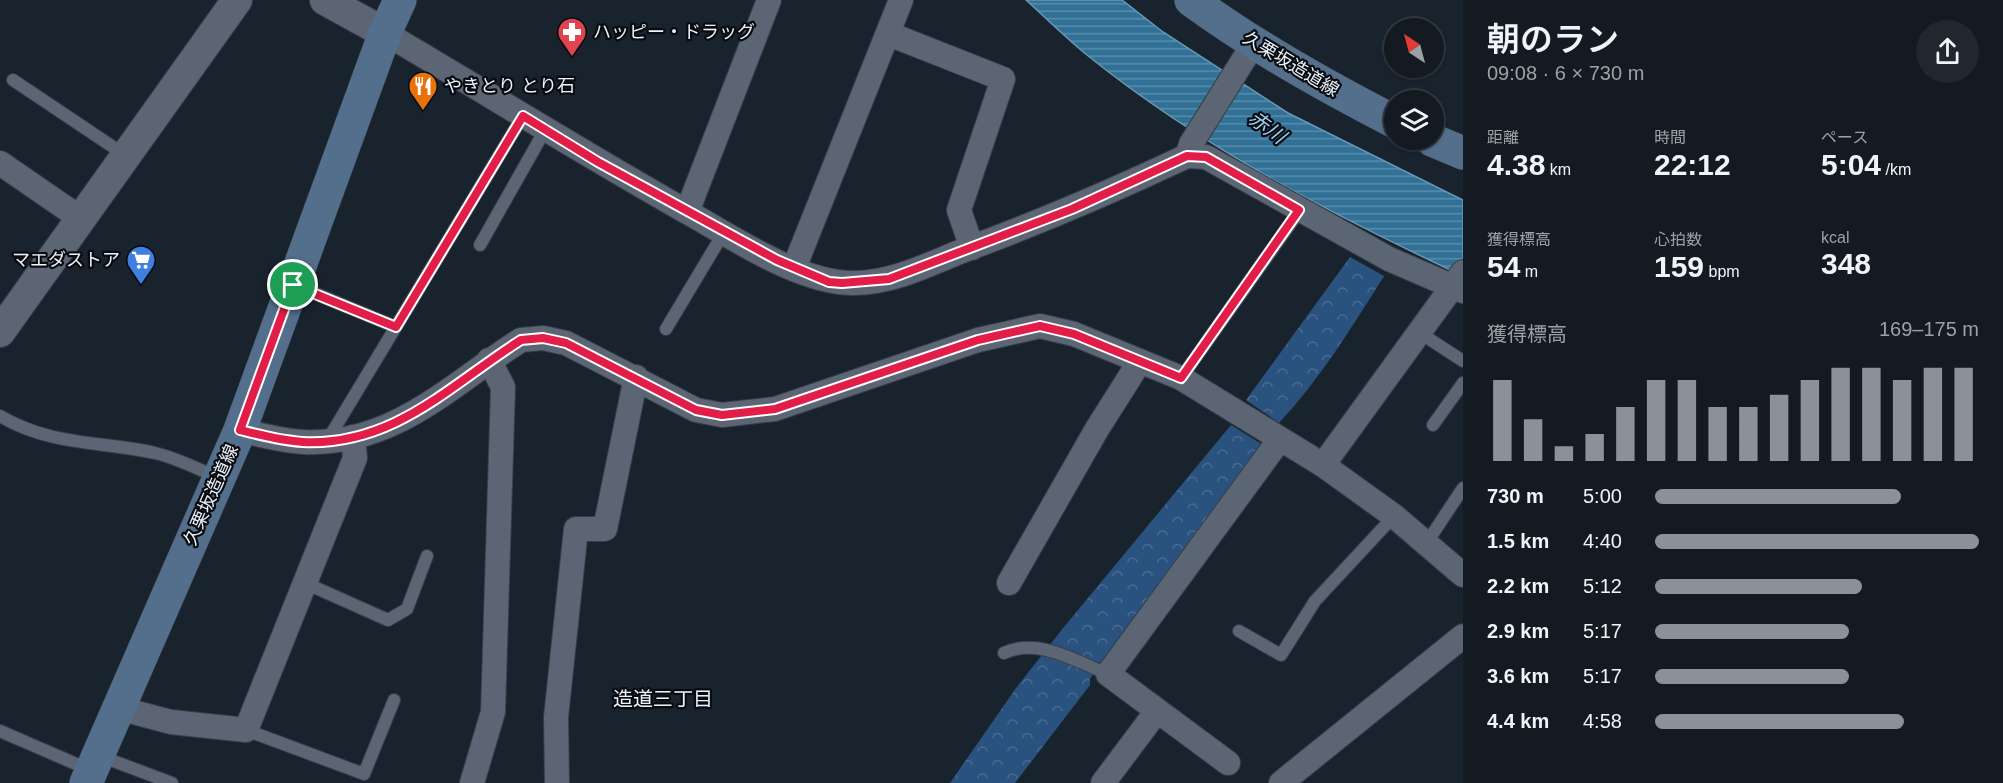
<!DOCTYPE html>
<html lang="ja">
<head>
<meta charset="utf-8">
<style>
	body { margin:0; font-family:Arial,"Noto Sans JP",sans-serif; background:#20272f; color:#f1f3f6; height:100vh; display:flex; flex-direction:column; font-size:22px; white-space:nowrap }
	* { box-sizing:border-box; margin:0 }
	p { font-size:20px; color:#9da1a5 }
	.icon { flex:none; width:33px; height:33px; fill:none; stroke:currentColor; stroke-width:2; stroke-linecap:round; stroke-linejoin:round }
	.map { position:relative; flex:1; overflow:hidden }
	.panel { display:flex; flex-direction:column; background:#131a22; width:540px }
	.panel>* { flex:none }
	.needle { width:39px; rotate:324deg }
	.controls { position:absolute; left:1384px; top:18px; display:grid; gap:12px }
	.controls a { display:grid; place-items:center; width:60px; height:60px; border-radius:50%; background:#131a22; box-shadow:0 2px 4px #0004,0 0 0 2px #323840; font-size:30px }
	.pin { position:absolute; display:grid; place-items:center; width:51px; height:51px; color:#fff; margin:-26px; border:3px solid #fff; border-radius:50%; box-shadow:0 2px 6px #0007 }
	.round { display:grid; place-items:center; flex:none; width:63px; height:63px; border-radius:32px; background:#20272f }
	.head { display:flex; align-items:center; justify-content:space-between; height:102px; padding:0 24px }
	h1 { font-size:33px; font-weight:600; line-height:45px }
	.stats { display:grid; grid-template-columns:repeat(3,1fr); gap:9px; height:102px; padding:6px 24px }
	.stats div { display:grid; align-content:center }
	.stats b { font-size:30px; font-weight:600 }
	.stats small { font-size:16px; font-weight:400 }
	.stats p { font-size:16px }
	.chart { height:168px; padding:12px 24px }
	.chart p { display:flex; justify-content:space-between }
	.chart svg { width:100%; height:108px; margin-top:6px; stroke:#8c9099; stroke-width:6 }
	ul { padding:0 24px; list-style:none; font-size:20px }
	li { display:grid; grid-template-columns:96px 72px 1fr; align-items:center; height:45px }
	li i { height:15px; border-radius:8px; background:#8c9099 }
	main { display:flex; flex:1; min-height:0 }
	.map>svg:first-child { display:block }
</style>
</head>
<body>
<main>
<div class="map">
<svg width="1463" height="783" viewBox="0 0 1463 783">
	<defs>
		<pattern id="forest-crowns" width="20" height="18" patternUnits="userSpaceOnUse" patternTransform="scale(1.5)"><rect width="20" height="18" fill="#2a527f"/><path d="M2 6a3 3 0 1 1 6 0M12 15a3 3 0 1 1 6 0" fill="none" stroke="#496b92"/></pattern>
		<pattern id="water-rules" width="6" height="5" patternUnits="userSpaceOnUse" patternTransform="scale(1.5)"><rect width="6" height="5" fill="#317196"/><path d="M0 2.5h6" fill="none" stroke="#598dab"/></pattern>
	</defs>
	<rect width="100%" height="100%" fill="#19232e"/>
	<path fill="url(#forest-crowns)" d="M1350 257 1384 276C1352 327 1320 379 1279 423L1246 400Z
		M1231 425 1263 445 1102 662 1090 679V685L1015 783H950L1016 688 1064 627Z"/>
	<path fill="url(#water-rules)" stroke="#6998b4" stroke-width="1.5" d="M1026 0H1122L1163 32 1288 113 1463 200V276C1331 214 1201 147 1087 55 1066 38 1046 18 1026 0Z"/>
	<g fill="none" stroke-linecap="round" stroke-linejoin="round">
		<g stroke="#383f48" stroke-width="14">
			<path id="service" d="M13 80 125 155
				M480 245 545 130
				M295 285 396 327
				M666 329 724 232
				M1420 333 1463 361
				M1181 378 1300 210
				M0 416C51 446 100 441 155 453 177 458 198 469 219 478
				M1433 425 1463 383
				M327 441 523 116
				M1426 544 1463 488
				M305 583 388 620 407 609 427 556
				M1239 631 1281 655 1315 601 1394 516
				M1004 653C1038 637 1075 661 1108 674
				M246 730 364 774 394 700
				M0 731 90 770
				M100 756 172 783"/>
		</g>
		<g stroke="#383f48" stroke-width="26">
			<path id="minor" d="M385 33C487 93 586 155 689 213 734 238 801 284 854 283 892 283 927 265 962 251 1038 223 1113 191 1187 156L1206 157 1389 259 1463 291
				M889 34 1003 79 959 210 972 248
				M1187 156 1191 144 1254 43
				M0 163 80 218
				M687 212 769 0
				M794 268 901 0
				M240 430C260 435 282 441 303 442 394 446 450 385 521 340L543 338 566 343 696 410 722 415 775 409 978 340 1040 326 1074 334 1181 378 1323 465 1394 516 1463 575
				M1323 465 1463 272
				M1009 583 1097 429 1140 361
				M118 708 171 722 246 730 355 458 353 437
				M1228 763 1108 674 1280 439
				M472 783 493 712 503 387 489 360
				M557 783 556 717 576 529H605L636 377
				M1103 783 1157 711
				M1281 783 1463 636"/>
		</g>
		<g stroke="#383f48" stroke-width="32">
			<path id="tertiary" d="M325 0 385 33
				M0 332 237 0"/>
		</g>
		<g stroke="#383f48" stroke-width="34">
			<path id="secondary" d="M1191 0C1255 47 1325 86 1395 122
				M1432 140 1463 153
				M86 783 240 430 385 33 400 0"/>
		</g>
		<use href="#service" stroke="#5b6573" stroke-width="12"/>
		<use href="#minor" stroke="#5b6573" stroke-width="24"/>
		<use href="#tertiary" stroke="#5b6573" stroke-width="30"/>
		<use href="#secondary" stroke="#536f8c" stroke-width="33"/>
	</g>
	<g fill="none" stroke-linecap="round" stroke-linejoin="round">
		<g stroke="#fff" stroke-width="12">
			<path id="route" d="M523 116 598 162 777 260 829 282 842 283 889 279 1072 209 1187 156 1206 157 1299 210 1181 378 1074 334 1040 326 978 340 775 409 722 415 696 410 566 343 543 338 521 340C450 385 394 446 303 442 282 441 260 435 240 430L293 285 396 327Z"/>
		</g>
		<use href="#route" stroke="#e11d48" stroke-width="8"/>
	</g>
	<defs>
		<g id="pharmacy-pin" transform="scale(1.5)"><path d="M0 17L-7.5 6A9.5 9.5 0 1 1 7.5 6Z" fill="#e0444e" stroke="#080c11"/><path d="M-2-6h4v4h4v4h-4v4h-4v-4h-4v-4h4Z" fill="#fff"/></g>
		<g id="restaurant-pin" transform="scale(1.5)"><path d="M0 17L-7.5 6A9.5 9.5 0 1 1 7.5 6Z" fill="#e8710a" stroke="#080c11"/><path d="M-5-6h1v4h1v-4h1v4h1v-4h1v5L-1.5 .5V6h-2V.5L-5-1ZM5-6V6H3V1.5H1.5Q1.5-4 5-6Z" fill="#fff"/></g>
		<g id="supermarket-pin" transform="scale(1.5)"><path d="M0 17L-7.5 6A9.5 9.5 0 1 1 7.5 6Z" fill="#3f7fe0" stroke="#080c11"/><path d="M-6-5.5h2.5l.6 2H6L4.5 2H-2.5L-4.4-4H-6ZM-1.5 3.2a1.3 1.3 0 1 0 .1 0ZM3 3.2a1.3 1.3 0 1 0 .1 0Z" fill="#fff"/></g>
	</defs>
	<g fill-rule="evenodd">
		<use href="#pharmacy-pin" x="572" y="32"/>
		<use href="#restaurant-pin" x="423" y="86"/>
		<use href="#supermarket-pin" x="141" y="260"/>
	</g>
	<g text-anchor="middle" stroke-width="4.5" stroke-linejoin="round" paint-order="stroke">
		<g font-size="18" fill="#ecf2fa" stroke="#080c11" text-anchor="start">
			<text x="593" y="38">ハッピー・ドラッグ</text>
			<text x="444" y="92">やきとり とり石</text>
			<text x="120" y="266" text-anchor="end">マエダストア</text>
		</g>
		<g font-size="18" fill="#ecf2fa" stroke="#080c11">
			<text transform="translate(1291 64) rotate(31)" y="6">久栗坂造道線</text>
			<text transform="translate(211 495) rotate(-66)" y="6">久栗坂造道線</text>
		</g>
		<g font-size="20" font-style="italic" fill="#9fd1f3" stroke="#080c11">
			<text transform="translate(1267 127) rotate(36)" y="7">赤川</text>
		</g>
		<g font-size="20" fill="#ecf2fa" stroke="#080c11">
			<text x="663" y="706">造道三丁目</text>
		</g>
	</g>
</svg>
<div class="controls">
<a><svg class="needle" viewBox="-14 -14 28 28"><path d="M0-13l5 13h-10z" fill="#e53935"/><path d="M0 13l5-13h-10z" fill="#9da1a5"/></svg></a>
<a><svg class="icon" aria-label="layers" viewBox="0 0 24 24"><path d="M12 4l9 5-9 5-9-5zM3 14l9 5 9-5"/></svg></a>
</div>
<div class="pin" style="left:293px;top:285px;background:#1e9e55"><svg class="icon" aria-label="arrive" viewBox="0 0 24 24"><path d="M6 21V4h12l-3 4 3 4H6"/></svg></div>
</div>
<section class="panel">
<div class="head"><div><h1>朝のラン</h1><p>09:08 · 6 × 730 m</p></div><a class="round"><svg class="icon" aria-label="share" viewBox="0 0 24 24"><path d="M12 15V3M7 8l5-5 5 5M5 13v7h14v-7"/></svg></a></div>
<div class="stats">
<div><p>距離</p><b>4.38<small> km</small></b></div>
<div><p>時間</p><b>22:12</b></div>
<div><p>ペース</p><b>5:04<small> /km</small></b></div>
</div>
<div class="stats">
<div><p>獲得標高</p><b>54<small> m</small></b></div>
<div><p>心拍数</p><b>159<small> bpm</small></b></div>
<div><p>kcal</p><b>348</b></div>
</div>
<div class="chart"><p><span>獲得標高</span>169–175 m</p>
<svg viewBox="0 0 160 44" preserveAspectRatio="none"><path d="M5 44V11M15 44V27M25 44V38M35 44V33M45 44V22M55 44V11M65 44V11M75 44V22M85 44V22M95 44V17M105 44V11M115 44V6M125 44V6M135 44V11M145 44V6M155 44V6"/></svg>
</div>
<ul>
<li><b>730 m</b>5:00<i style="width:76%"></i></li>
<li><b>1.5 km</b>4:40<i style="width:100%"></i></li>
<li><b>2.2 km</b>5:12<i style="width:64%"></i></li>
<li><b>2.9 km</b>5:17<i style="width:60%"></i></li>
<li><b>3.6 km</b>5:17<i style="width:60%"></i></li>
<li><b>4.4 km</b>4:58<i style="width:77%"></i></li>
</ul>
</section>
</main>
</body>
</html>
